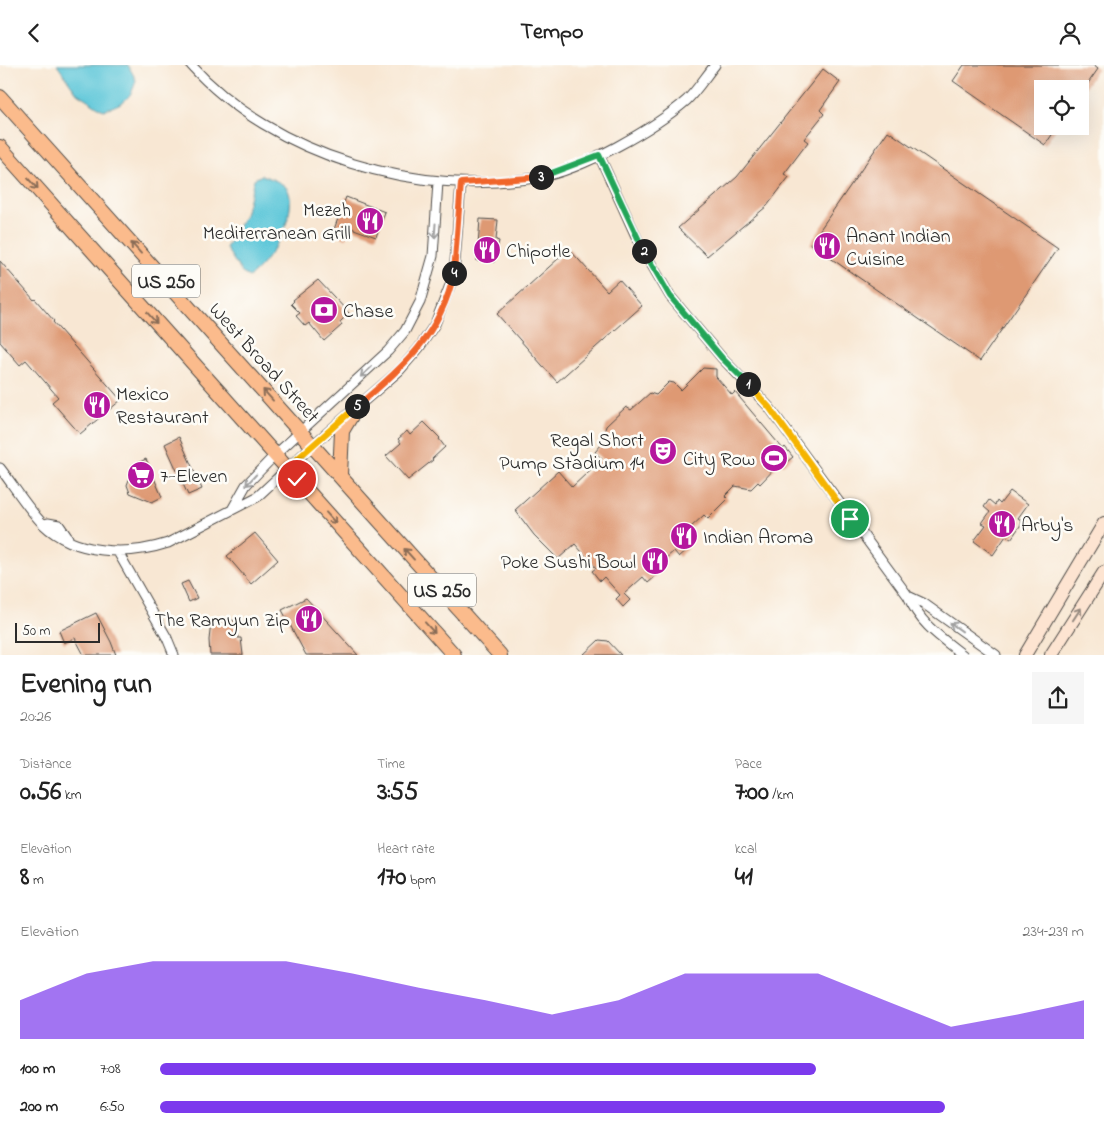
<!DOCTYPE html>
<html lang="en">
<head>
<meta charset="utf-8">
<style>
	body { margin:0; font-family:"Indie Flower",sans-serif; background:#f6f6f6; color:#222; height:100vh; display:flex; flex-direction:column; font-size:19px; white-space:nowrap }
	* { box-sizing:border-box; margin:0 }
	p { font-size:16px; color:#767676 }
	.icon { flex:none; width:28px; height:28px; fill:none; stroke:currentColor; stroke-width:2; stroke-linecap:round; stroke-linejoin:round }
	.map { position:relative; height:590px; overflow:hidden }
	.panel { display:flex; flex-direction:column; background:#fff; flex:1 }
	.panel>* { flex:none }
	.controls { position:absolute; left:1034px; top:15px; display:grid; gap:10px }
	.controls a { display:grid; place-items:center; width:55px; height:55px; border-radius:0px; background:#fff; box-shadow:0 5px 20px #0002; font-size:25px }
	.scale { position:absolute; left:15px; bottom:12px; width:85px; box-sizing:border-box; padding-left:5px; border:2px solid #2b2b2b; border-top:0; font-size:14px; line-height:18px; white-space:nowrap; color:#2b2b2b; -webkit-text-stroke:4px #fdfcf7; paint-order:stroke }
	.pin { position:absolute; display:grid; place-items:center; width:42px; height:42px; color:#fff; margin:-21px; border:2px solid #fff; border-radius:50%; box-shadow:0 1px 5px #0007 }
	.km { position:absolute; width:25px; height:25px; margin:-12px; border-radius:50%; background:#222; color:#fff; font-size:14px; line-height:25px; text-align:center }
	.round { display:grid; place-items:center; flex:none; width:52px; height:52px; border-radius:0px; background:#f6f6f6 }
	.headline { display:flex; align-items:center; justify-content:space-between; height:85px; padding:0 20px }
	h1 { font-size:28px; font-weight:800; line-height:38px }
	.metrics { display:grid; grid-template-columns:repeat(3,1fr); gap:8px; height:85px; padding:5px 20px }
	.metrics div { display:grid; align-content:center }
	.metrics b { font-size:25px; font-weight:800 }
	.metrics small { font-size:14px; font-weight:400 }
	.metrics p { font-size:14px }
	.chart { height:140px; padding:10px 20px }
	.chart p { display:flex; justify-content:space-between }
	.chart svg { width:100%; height:90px; margin-top:5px; fill:#7c3aed; opacity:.7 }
	ul { padding:0 20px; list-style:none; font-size:16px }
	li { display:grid; grid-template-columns:80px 60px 1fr; align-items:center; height:38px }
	li i { height:12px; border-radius:6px; background:#7c3aed }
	header { display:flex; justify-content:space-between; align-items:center; height:65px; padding:0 20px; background:#fff; font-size:22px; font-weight:800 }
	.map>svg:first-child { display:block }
</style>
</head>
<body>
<header><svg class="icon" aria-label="back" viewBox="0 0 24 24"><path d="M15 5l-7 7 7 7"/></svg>Tempo<svg class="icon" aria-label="person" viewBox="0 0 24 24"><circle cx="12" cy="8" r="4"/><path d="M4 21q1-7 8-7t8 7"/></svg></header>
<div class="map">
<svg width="1104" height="590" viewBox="0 0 1104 590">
	<rect width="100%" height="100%" fill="#fdfcf7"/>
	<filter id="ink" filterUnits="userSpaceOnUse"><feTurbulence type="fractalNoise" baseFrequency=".02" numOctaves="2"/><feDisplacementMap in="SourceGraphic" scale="10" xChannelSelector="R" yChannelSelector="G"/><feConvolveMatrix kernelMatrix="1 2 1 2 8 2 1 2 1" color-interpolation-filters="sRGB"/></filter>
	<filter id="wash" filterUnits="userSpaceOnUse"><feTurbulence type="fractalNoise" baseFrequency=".0096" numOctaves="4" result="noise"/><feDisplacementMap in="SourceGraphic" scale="20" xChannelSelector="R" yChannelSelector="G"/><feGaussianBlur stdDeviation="1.12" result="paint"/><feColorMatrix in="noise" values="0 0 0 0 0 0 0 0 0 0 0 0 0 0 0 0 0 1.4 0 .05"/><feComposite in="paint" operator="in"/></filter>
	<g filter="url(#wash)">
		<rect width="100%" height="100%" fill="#f8e7d3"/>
		<path fill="#5ec7d9" stroke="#447982" d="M57 0H128L136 15C131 35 122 39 103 45L77 28Z
			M262 110C269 113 285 118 288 125 299 150 269 198 249 212L242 208 226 183 245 150 254 114Z"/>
		<g id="blocks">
			<path fill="#de9973" d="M964 0H1093L1098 4 1084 24H1042V61H1058L1045 80 953 16Z
				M823 4 840 17 820 45 824 49 804 74 808 77 784 109 789 112 767 141 707 191 678 163 737 112Z
				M888 66 1058 183 980 296 810 179Z
				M346 132 385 147 376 172 351 163 346 174 333 167Z
				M480 154 498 155 496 175 499 176 494 197 477 196Z
				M569 184 607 226 619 215 642 241 557 317 497 249Z
				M0 196 34 235 35 234 54 256 53 257 121 335 80 369 52 337 58 332 26 295 20 300 0 277Z
				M318 215 349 248 340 257 342 260 324 276 309 258 305 261 296 251 300 248 291 239 294 236 293 235Z
				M703 303 716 304V312L732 330 735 327 783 384 785 382 793 392 783 400 781 397 760 419 758 417 751 424 735 421 725 431 728 434 708 454 704 450 690 463 688 474 683 479 688 484 679 492 674 486 651 506 656 511 648 518 643 512 624 529 630 535 623 542 616 534 620 530 604 512 600 516 592 506 596 503 575 479 558 494 534 470 515 445 558 406 572 422 602 394 595 387 608 372 604 368 606 361 626 342 631 345 650 328 656 330 669 317 674 318 681 325Z
				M424 357 440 373 439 374 445 382 432 394 433 395 408 415 386 391 401 378 398 374 407 366 410 370Z
				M179 372 202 424 188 430 165 379Z
				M146 394 162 432 152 437 130 428 127 420 135 399Z
				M1010 426 1028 439 1018 453 1022 456 1020 461 1011 474 1006 471 993 490 974 476 986 460 982 458 990 447 984 442 989 435 995 440 997 436 1000 439Z
				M255 468 278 495 251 519 227 491Z
				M188 516 197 533 189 537 181 519Z
				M306 533 358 590H306L282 545Z
				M96 548 111 577 116 590H84L75 573 64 578 59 566Z
				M234 555 238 573H241L243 590H210L209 575 211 558Z
				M599 575 608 576 621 590H583Z"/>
		</g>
	</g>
	<g filter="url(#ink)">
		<use href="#blocks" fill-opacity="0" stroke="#4a4744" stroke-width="1"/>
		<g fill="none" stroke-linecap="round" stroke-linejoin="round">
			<g stroke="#4a4744" stroke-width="11">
				<path id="minor" d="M191 0C273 91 421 134 540 112 582 105 655 63 687 35 697 25 706 11 715 0
					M599 90 640 180 670 231 722 293 769 342 908 531C920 559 940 572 963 590
					M0 403C14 421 27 443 43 459 75 490 128 491 168 478L257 432 313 380 400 305 419 283 435 259 454 210 461 118
					M233 443 246 420 275 390 388 286 405 266 420 237 433 191 438 117
					M44 459 48 458 59 460 68 473
					M118 487 167 573 174 590
					M908 531 923 538 996 590"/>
			</g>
			<g stroke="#4a4744" stroke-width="14">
				<path id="secondary" d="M1025 590 1104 458
					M1051 590 1104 507"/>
			</g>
			<g stroke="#4a4744" stroke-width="16">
				<path id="primary" d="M0 32 500 590
					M0 82 454 590
					M340 410 342 366 357 341"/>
			</g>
			<use href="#minor" stroke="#fff" stroke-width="9"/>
			<use href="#secondary" stroke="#fde4d1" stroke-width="12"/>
			<use href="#primary" stroke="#fbbb8c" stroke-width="14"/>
		</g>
		<defs><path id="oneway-shaft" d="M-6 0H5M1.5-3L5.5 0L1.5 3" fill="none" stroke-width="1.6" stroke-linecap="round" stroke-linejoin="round" transform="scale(1.25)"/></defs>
		<g stroke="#896c57">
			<use href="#oneway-shaft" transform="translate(33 119) rotate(48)"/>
			<use href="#oneway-shaft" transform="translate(136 183) rotate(-132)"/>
			<use href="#oneway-shaft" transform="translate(152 253) rotate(48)"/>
			<use href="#oneway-shaft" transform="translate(268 330) rotate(-132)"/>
			<use href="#oneway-shaft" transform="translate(331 453) rotate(48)"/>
			<use href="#oneway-shaft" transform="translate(409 489) rotate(-132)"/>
			<use href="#oneway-shaft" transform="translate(430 563) rotate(48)"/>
		</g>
		<g stroke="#a0a0a0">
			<use href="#oneway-shaft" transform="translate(435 166) rotate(94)"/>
			<use href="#oneway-shaft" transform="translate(366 307) rotate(138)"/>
			<use href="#oneway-shaft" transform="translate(251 415) rotate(133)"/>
			<use href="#oneway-shaft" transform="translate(956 562) rotate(-144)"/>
		</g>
		<use stroke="#94887e" href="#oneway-shaft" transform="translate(1077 549) rotate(-57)"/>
	</g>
	<g fill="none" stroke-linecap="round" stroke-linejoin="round" filter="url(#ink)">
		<g stroke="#fff" stroke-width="10">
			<path id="split-1" d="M748 319 769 342 850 454"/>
		</g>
		<g stroke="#fff" stroke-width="10">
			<path id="split-2" d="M644 186 670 231 722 293 748 319"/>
		</g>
		<g stroke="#fff" stroke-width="10">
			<path id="split-3" d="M541 112 599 90 644 186"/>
		</g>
		<g stroke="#fff" stroke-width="10">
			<path id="split-4" d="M454 208 461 118 541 112"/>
		</g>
		<g stroke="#fff" stroke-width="10">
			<path id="split-5" d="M357 341C403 303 441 269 454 208"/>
		</g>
		<g stroke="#fff" stroke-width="10">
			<path id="split-6" d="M297 414 287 403 357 341"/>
		</g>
		<use href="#split-1" stroke="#f5b400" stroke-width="6"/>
		<use href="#split-2" stroke="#22a559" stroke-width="6"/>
		<use href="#split-3" stroke="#22a559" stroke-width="6"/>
		<use href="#split-4" stroke="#f0652b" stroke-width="6"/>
		<use href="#split-5" stroke="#f0652b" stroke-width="6"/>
		<use href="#split-6" stroke="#f5b400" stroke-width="6"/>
	</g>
	<defs>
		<g id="restaurant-disc" transform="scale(1.4375)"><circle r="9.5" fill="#b5179e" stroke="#fdfcf7"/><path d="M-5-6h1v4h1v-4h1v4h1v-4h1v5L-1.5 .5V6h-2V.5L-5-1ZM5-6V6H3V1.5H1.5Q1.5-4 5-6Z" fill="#fff"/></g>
		<g id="bank-disc" transform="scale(1.4375)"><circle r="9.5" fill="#b5179e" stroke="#fdfcf7"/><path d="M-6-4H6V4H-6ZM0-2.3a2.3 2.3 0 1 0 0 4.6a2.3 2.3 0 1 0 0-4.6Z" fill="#fff"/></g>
		<g id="theatre-disc" transform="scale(1.4375)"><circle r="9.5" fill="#b5179e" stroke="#fdfcf7"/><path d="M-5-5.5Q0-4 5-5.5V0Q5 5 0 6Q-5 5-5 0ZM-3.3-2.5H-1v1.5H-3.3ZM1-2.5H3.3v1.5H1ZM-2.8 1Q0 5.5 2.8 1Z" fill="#fff"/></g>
		<g id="stadium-disc" transform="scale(1.4375)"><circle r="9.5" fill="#b5179e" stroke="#fdfcf7"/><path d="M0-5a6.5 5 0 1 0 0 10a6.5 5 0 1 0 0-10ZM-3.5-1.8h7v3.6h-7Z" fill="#fff"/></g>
		<g id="supermarket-disc" transform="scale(1.4375)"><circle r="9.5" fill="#b5179e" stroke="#fdfcf7"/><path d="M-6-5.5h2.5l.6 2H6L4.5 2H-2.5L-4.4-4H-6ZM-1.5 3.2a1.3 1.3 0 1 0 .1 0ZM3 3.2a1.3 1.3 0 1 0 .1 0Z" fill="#fff"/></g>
	</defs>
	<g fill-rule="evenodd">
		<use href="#restaurant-disc" x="370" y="156"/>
		<use href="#restaurant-disc" x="827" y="181"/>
		<use href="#restaurant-disc" x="487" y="185"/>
		<use href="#bank-disc" x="324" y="245"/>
		<use href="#restaurant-disc" x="97" y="340"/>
		<use href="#theatre-disc" x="663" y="386"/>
		<use href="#stadium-disc" x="774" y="393"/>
		<use href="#supermarket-disc" x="141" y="410"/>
		<use href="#restaurant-disc" x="1002" y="459"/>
		<use href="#restaurant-disc" x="684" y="471"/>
		<use href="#restaurant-disc" x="655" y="496"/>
		<use href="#restaurant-disc" x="309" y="554"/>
	</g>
	<g text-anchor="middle" stroke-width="5" stroke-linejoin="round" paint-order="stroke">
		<g fill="#fdfcf7" stroke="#6a6a68" stroke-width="1">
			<rect x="132" y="199.5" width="68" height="33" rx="4"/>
			<rect x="408" y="508.5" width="68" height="33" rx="4"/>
		</g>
		<g font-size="19" font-weight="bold" fill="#2b2b2b">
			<text x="166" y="223">US 250</text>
			<text x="442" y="532">US 250</text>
		</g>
		<g font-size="20" fill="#2b2b2b" stroke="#fdfcf7" text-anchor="start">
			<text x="351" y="151" text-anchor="end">Mezeh<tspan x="351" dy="23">Mediterranean Grill</tspan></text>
			<text x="846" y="177">Anant Indian<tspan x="846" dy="23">Cuisine</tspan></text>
			<text x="506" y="192">Chipotle</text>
			<text x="343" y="252">Chase</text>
			<text x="116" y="335">Mexico<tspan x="116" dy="23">Restaurant</tspan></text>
			<text x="644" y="381" text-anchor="end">Regal Short<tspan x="644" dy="23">Pump Stadium 14</tspan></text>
			<text x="755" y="400" text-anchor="end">City Row</text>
			<text x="160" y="417">7-Eleven</text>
			<text x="1021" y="466">Arby's</text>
			<text x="703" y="478">Indian Aroma</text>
			<text x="636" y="503" text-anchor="end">Poke Sushi Bowl</text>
			<text x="290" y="561" text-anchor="end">The Ramyun Zip</text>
		</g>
		<g font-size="20" fill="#2b2b2b" stroke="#fdfcf7">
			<text transform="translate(265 297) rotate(48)" y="7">West Broad Street</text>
		</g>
	</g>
</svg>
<div class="controls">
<a><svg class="icon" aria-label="locate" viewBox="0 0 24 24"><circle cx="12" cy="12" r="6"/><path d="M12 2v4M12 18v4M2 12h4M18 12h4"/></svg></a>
</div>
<div class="scale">50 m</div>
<div class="pin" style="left:850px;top:454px;background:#1e9e55"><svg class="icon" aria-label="arrive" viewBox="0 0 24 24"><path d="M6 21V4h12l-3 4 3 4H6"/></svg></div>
<div class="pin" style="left:297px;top:414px;background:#d93025"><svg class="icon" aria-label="check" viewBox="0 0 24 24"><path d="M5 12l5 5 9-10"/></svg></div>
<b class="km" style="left:748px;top:319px">1</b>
<b class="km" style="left:644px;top:186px">2</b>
<b class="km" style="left:541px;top:112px">3</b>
<b class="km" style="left:454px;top:208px">4</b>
<b class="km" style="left:357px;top:341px">5</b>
</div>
<section class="panel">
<div class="headline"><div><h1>Evening run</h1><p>20:26</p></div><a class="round"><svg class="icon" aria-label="share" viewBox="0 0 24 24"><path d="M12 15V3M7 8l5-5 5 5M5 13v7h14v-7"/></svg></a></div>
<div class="metrics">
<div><p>Distance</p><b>0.56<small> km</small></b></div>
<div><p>Time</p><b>3:55</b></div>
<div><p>Pace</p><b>7:00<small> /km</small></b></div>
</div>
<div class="metrics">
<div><p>Elevation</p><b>8<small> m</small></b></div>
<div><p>Heart rate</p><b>170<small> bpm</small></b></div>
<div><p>kcal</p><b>41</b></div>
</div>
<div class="chart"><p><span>Elevation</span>234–239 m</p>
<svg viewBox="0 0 160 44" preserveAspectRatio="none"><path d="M0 44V25L10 12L20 6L30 6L40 6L50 12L60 19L70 25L80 32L90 25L100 12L110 12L120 12L130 25L140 38L150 32L160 25V44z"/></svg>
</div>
<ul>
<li><b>100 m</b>7:08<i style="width:71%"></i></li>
<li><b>200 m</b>6:50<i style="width:85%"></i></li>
</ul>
</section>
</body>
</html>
